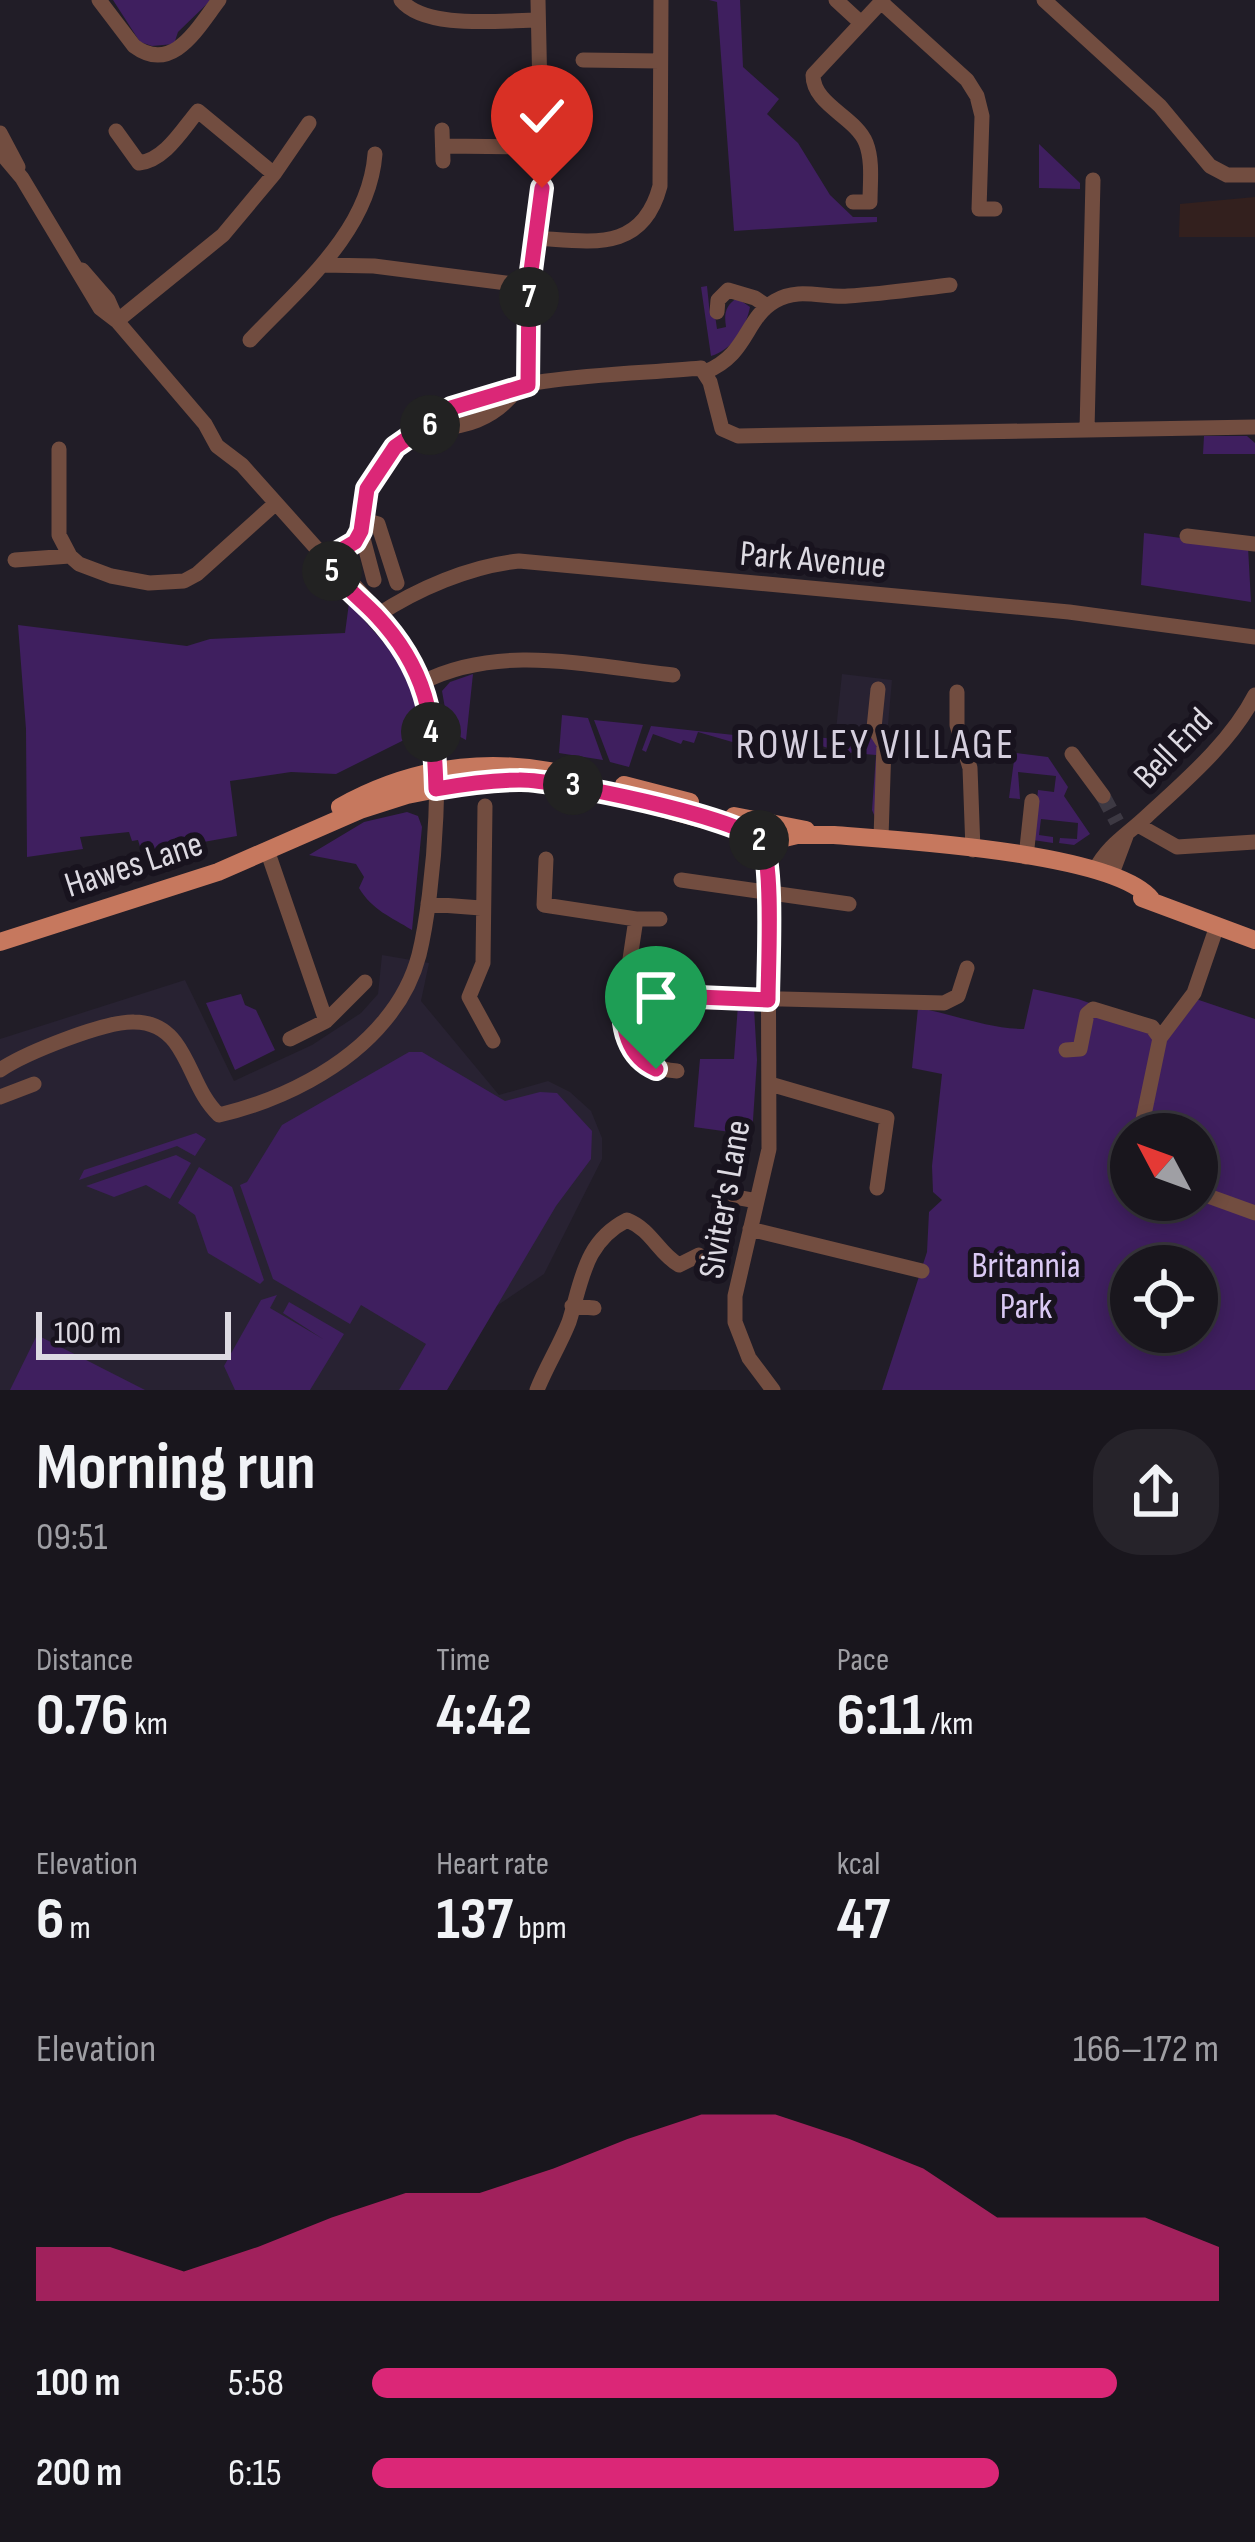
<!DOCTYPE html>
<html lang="en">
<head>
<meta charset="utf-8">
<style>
	body { margin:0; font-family:"Sofia Sans Condensed",sans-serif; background:#26232a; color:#f1f3f6; height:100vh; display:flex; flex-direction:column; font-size:45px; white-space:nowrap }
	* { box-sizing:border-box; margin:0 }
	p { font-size:39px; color:#9f9fa4 }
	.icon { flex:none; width:66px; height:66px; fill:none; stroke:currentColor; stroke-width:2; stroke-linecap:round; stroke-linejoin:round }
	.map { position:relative; height:1390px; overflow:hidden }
	.drawer { display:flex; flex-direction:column; background:#19161d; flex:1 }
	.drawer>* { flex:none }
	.needle { width:78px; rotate:311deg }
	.buttons { position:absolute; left:1110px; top:1113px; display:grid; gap:24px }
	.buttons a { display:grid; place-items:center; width:108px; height:108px; border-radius:50%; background:#19161d; box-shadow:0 6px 18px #0003,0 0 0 3px #37353b; font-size:60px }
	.scale { position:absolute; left:36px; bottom:30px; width:195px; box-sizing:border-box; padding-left:12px; border:6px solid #dddae2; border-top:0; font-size:33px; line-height:42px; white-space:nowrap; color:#dddae2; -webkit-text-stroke:9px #18131e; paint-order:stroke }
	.pin { position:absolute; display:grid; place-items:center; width:102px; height:102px; color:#fff; margin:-123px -51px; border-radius:50% 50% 50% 0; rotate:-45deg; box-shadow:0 0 12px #0007 }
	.pin .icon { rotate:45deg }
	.km { position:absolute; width:60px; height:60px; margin:-30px; border-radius:50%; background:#222; color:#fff; font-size:33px; line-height:60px; text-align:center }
	.round { display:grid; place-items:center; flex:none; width:126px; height:126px; border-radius:48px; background:#26232a }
	.headline { display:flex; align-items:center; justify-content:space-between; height:204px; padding:0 36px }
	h1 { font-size:66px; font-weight:700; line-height:90px }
	.stats { display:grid; grid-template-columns:repeat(3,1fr); gap:18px; height:204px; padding:12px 36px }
	.stats div { display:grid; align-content:center }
	.stats b { font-size:60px; font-weight:700 }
	.stats small { font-size:33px; font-weight:400 }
	.stats p { font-size:33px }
	.chart { height:336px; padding:24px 36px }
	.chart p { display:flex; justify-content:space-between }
	.chart svg { width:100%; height:216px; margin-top:12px; fill:#db2777; opacity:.7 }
	ul { padding:0 36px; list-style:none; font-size:39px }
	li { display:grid; grid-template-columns:192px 144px 1fr; align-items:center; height:90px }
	li i { height:30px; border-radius:15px; background:#db2777 }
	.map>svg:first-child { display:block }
</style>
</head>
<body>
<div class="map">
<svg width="1255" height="1390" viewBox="0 0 1255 1390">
	<rect width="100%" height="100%" fill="#211d27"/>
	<path fill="#33201e" d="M1255 197V237H1179L1180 204Z"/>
	<path fill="#282232" d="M842 674 892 680 887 736 857 741 835 739Z
		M382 955 429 963 421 1001 499 1095 548 1081 570 1092 591 1111 602 1138V1159L544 1274 492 1309 447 1390H0V1039L185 980 234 1081 312 1045 361 1013 378 994Z"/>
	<path fill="#3f1f5f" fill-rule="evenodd" d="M113 0H211L178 32 174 44 152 46 140 42Z
		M709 0H740L743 67 779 99 767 114 798 143 830 195 853 217H877V222L734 231 717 2Z
		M1039 144 1080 183V189L1039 188Z
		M707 286 710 315H715L717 329 726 327C724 314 725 306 737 298L750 307C746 328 732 350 711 356L701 287Z
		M1204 436H1247L1255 443V454H1203Z
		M1144 533 1248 547 1251 602 1141 585Z
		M349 603C392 653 411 664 420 732L336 774 291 772 230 781 237 836 142 853 138 840 132 841 129 832 80 837 83 849 27 857 26 729 18 625 187 646 210 639 345 633Z
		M473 674 466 740 449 731 442 691 450 682Z
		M562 715 588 718 603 760 559 753Z
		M594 720 643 725 629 767 610 762Z
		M651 726 781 740 839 761 746 746 698 732 694 743 683 740 681 744 653 734 646 752 642 750Z
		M783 734 857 741 877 736V822L872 810 876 755 841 752Z
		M1015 753 1048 757 1068 787 1064 796 1090 834 1074 845 1059 843 1060 838 1077 839 1078 823 1041 819 1039 835 1053 837V843L1033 840 1038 790 1054 792 1056 776 1018 772 1020 799 1009 798Z
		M407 812 418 816 422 827 412 930C391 917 372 910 359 888L364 877 356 864 309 855 364 822Z
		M1033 989 1078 999 1170 1031 1196 999 1255 1019V1390H882L927 1252 929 1212 942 1200 933 1192 932 1166 942 1074 912 1068 918 1008C954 1014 988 1029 1024 1029ZM1131 1134H1197V1200H1131ZM1131 1266H1197V1332H1131Z
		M241 994 245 1005 256 1010 275 1050 235 1070 206 1003Z
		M738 1005 754 1008 757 1060 752 1135 694 1127 700 1059H734Z
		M409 1052H422L505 1101 540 1092 557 1093 592 1131 591 1159 556 1206 447 1390H399L426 1344 361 1305 350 1324 273 1279 240 1185 247 1182 282 1125Z
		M196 1133 206 1139 195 1156 177 1146 79 1180 84 1170Z
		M176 1155 191 1163 170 1199 146 1185 114 1197 86 1186Z
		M199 1167 232 1187 264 1280 260 1284 208 1253 195 1215 178 1203Z
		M277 1295 270 1308 323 1339 283 1313 289 1302 344 1334 310 1390H235L224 1366 261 1300Z
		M37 1335 145 1390H10Z"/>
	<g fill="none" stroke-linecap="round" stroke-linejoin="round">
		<path stroke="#3d3943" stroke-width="15" stroke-dasharray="15 8" stroke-linecap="butt" d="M1103 796 1117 822"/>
		<path stroke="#724d40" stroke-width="15" d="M99 0 134 46C173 75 198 27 219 0
			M401 0C425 30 502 20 538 20
			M836 0 861 23
			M1044 0 1160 106 1210 166 1227 175H1255
			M881 2 967 80 977 96 982 116 979 209H995
			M583 60 660 61
			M442 130 443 161
			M116 131 139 163C165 160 182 130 198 111L274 174
			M0 133 18 167
			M443 146 542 147
			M0 152 22 178 100 308 117 321 205 424 217 446 242 465 326 559 338 581 365 606
			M853 202H870C870 183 873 161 866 143 856 117 813 105 813 75L883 0
			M533 238C590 241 642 254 660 186L661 0
			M323 265 374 266 529 286
			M82 270 108 300 116 318
			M717 312 718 300 728 290 755 298 767 306
			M117 321 223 235 274 174 309 123
			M250 340C300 287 369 232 375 154
			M705 372C749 354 744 319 775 301 798 287 823 298 848 296 882 294 916 289 950 285
			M528 385 529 286 542 188 538 0
			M428 426C462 431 496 418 517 389
			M1087 430 1093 180
			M59 449V535L70 556
			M361 519 378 524 397 583
			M361 531 374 580
			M1187 536 1255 544
			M326 559C384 529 347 507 383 462 395 446 408 438 425 428 436 422 444 412 455 406 518 374 629 375 701 368L710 382 722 429 738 436 1255 427
			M15 560 70 556 79 564 111 576 149 583 184 581 197 574 276 503
			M376 616C417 589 470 566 519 561L1069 612 1255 637
			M423 682C501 643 589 666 673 675
			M878 689 874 728 884 744 881 838
			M957 692V725L970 768 973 850
			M1072 754 1103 796
			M485 806 483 963 469 997 493 1041
			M1138 825 1177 847 1255 842
			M267 850 326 1021
			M1026 857 1032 801
			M546 859 544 905 636 919 624 999 656 1004 698 997 944 1003 958 996 967 968
			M1095 870C1108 845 1127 835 1147 816 1185 781 1231 742 1255 695
			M1111 876 1126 836
			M681 880 849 904
			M428 904 481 908
			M636 919H660
			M624 999C619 1041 633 1067 677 1071
			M290 1039 326 1021 365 982
			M1066 1050 1080 1049 1087 1014 1093 1009 1152 1027 1160 1038
			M0 1070C25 1053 105 1021 134 1022 151 1022 165 1029 175 1042 193 1066 197 1094 219 1115 279 1101 345 1069 385 1020 400 1002 413 978 419 955 434 894 448 738 422 681 408 650 353 577 326 559
			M770 1084 887 1118 877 1188
			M0 1097 34 1084
			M1140 1134 1160 1038 1194 993 1217 926
			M1197 1192 1255 1213
			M735 1197 757 1201
			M750 1229 922 1271
			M572 1306 594 1308
			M537 1390C546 1367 560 1345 569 1322 582 1281 584 1242 627 1220 652 1230 658 1253 679 1265L699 1255
			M773 1390 749 1358 735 1322V1296L769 1149 768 864 776 838"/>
		<path stroke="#c6785e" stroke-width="18" d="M624 785 690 802
			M340 807C406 770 475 758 550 771
			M734 816 806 830
			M1142 898 1255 940
			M0 942 218 872 360 810 407 795 463 784 520 780 585 787 739 829 764 843 797 835H834C896 840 1114 852 1151 899"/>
	</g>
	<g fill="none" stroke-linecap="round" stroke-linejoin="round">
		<g stroke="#fff" stroke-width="24">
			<path id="route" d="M542 188 529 286 528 385 451 408 395 447 367 489 361 531 355 542 326 559C339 584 357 595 376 615 427 669 434 717 436 789 463 784 491 780 519 780 554 779 743 818 761 842 774 860 768 971 768 1000L698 997 656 1004 624 999C621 1027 628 1057 656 1069"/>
		</g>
		<use href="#route" stroke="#db2777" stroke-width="15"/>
	</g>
	<g text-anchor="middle" stroke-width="12" stroke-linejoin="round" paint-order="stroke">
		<g font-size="36" fill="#dddae2" stroke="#18131e">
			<text transform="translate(813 558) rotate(5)" y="13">Park Avenue</text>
			<text transform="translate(1172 747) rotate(-46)" y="13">Bell End</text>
			<text transform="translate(133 863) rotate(-18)" y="13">Hawes Lane</text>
			<text transform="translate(723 1199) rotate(-80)" y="13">Siviter's Lane</text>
		</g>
		<g font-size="36" fill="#dac9f4" stroke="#18131e">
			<text x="1026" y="1277">Britannia<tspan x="1026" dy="41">Park</tspan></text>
		</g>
		<g font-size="42" letter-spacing="3" fill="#d5cfde" stroke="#18131e">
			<text x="876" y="758">ROWLEY VILLAGE</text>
		</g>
	</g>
</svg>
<div class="buttons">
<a><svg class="needle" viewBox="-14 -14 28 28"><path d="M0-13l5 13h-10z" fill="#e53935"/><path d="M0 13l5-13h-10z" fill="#9f9fa4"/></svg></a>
<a><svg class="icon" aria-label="locate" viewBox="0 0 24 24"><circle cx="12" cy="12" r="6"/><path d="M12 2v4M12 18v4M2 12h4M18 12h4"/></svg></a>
</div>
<div class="scale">100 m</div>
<div class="pin" style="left:656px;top:1069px;background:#1e9e55"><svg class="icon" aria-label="arrive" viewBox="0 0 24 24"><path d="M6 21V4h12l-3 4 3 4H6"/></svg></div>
<div class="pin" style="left:542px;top:188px;background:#d93025"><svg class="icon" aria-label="check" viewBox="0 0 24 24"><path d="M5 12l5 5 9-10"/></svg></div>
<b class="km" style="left:759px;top:840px">2</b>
<b class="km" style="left:573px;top:785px">3</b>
<b class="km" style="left:431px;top:732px">4</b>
<b class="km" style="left:332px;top:571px">5</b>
<b class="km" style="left:430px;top:425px">6</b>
<b class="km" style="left:529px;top:297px">7</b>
</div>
<section class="drawer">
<div class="headline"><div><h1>Morning run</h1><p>09:51</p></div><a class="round"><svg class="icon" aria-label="share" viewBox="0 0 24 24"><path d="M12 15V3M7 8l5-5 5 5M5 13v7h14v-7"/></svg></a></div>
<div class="stats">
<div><p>Distance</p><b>0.76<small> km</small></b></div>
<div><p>Time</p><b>4:42</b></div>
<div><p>Pace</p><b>6:11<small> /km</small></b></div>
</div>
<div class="stats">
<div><p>Elevation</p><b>6<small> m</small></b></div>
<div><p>Heart rate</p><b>137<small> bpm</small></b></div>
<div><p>kcal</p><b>47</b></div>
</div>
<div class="chart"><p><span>Elevation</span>166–172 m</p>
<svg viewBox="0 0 160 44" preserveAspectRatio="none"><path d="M0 44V33L10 33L20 38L30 33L40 27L50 22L60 22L70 17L80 11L90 6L100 6L110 11L120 17L130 27L140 27L150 27L160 33V44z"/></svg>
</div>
<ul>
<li><b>100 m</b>5:58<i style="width:88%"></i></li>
<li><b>200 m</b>6:15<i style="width:74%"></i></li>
</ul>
</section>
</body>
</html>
